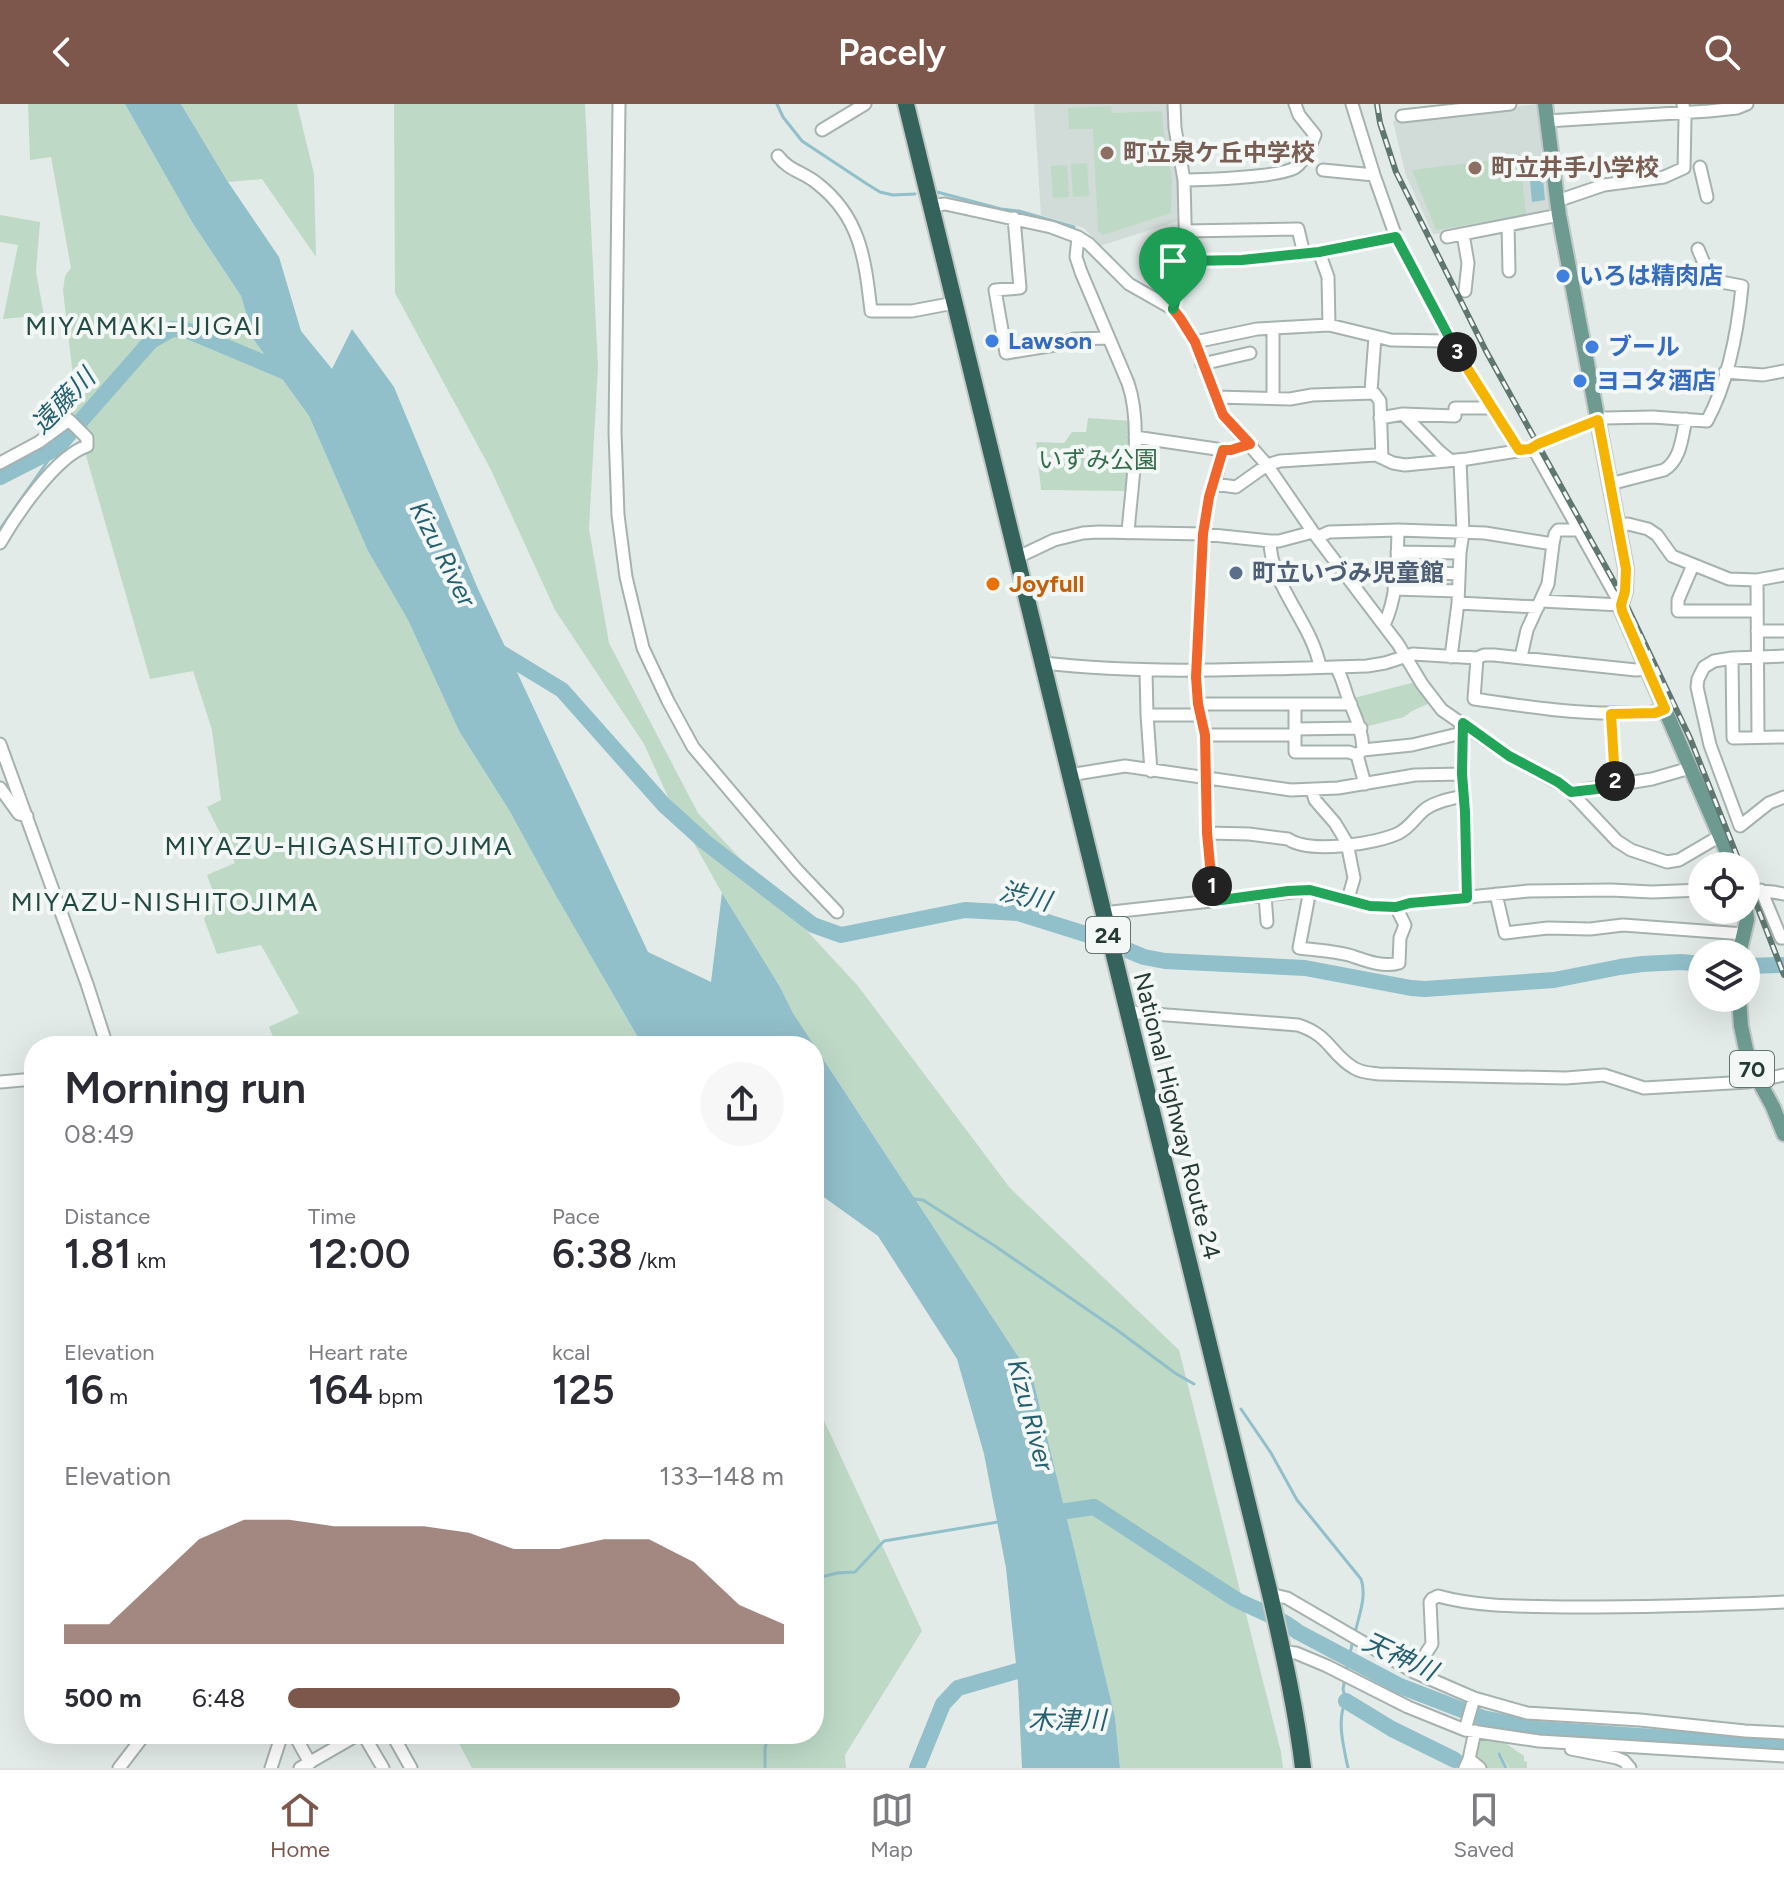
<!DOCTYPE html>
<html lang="en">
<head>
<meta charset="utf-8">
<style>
	body { margin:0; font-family:Figtree,"Noto Sans JP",sans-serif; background:#f7f7f7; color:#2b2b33; height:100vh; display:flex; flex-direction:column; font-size:30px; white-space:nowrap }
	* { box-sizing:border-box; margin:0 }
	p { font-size:26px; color:#7c7c81 }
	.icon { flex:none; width:44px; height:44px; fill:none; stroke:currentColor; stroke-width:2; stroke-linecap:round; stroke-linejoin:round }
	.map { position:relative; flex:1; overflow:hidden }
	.panel { position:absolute; left:24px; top:932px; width:800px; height:708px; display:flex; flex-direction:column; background:#fff; border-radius:32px; box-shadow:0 8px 32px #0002 }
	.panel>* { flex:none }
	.buttons { position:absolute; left:1688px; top:748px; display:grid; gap:16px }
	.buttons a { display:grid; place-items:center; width:72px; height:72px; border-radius:50%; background:#fff; box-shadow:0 8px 32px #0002; font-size:40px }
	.pin { position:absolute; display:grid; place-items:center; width:68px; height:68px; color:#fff; margin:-82px -34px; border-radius:50% 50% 50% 0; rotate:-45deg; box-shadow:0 0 8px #0007 }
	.pin .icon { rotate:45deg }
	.km { position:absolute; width:40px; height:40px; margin:-20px; border-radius:50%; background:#222; color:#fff; font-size:22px; line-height:40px; text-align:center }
	.round { display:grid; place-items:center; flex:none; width:84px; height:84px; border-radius:42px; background:#f7f7f7 }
	.head { display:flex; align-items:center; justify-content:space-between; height:136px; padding:0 40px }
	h1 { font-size:44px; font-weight:600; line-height:60px }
	.stats { display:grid; grid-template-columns:repeat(3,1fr); gap:12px; height:136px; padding:8px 40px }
	.stats div { display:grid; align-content:center }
	.stats b { font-size:40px; font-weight:600 }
	.stats small { font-size:22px; font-weight:400 }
	.stats p { font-size:22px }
	.chart { height:224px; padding:16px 40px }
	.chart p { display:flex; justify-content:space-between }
	.chart svg { width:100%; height:144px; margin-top:8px; fill:#7d574c; opacity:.7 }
	ul { padding:0 40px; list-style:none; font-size:26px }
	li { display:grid; grid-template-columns:128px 96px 1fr; align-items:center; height:60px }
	li i { height:20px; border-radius:10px; background:#7d574c }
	header { display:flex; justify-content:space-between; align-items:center; height:104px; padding:0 40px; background:#7d574c; color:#fff; font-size:36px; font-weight:600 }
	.menu { display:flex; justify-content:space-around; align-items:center; height:112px; border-top:2px solid #e1e1e2; background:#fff; font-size:22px; color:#7c7c81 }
	.menu a { display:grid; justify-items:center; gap:4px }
	.menu .current { color:#7d574c }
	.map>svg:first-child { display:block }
</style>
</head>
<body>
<header><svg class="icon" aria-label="back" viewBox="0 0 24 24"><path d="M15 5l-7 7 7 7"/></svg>Pacely<svg class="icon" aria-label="search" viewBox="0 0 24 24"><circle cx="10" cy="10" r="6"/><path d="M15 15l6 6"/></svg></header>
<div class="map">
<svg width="1784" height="1664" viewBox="0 0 1784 1664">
	<rect width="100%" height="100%" fill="#e3ebe8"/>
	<path fill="#d1dbd7" d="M1034 0H1172L1181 75V116L1100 142 1084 124 1041 111Z
		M1538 0 1543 41 1541 42 1542 55 1544 56 1551 108 1448 129 1433 130 1406 72 1393 17Z"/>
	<path fill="#bedac7" d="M28 0H125L192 118 241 192 254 236 309 312 368 447 408 516 459 627 509 706 555 790 643 942H310L309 940 305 942H277L269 923 299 909 261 841 217 850 204 815 216 796 207 771 235 759 207 703 221 696 212 626 193 567 150 575 85 348 90 345 91 330 69 310 76 299 63 186 65 172 71 164 51 53 30 56Z
		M181 0H297L314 70 316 153 262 75 228 78Z
		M394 0H585L598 263 589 425 609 539 698 709 858 882 1010 1084 1179 1246 1281 1648 1283 1664H1120L1115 1613 1033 1275 793 909 780 883 722 789 669 695 644 640 555 506 490 364 395 189Z
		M1111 2 1112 9 1162 7 1163 23 1172 76 1171 109 1103 131 1098 127 1093 25H1069L1068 4Z
		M1520 53 1526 111 1436 126 1412 66Z
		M1087 59 1089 92 1073 93 1071 60Z
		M1067 61 1069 93 1053 94 1051 62Z
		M0 111 40 118 36 168 44 211 3 215 18 141 0 138Z
		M1088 314 1132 317 1126 387 1041 386 1036 338 1064 339 1072 328H1086Z
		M1415 578 1430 599 1412 607 1404 613 1365 623 1354 594Z
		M814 1295 922 1527 845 1651 846 1664H472L454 1630H814Z
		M1483 1631 1498 1634 1524 1652V1657L1527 1658V1664H1509L1500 1649 1497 1650 1505 1664H1485L1474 1652 1479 1634Z"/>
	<path fill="#91bfca" d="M125 0H181L228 78 279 153 301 227 332 265 352 225 394 283 478 485 648 848 711 878 722 789 780 883 793 909 1033 1275 1115 1613 1120 1664H1022L1018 1579 1006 1464 984 1350 957 1255 878 1132 814 1086V942H643L555 790 509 706 459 627 408 516 368 447 309 312 254 236 241 192 192 118Z
		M1542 65 1545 96 1532 98 1529 66Z"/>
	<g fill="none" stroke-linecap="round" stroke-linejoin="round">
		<path stroke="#91bfca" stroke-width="3" d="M777 0 783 13 802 37 867 80 880 88 893 91 915 90
			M937 88 1001 105 1019 107 1074 123
			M0 425 57 344
			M914 1095 923 1096 995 1142 1117 1226 1175 1269 1194 1280
			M1241 1305 1271 1349 1297 1396 1361 1475C1367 1492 1359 1511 1355 1529
			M814 1475 837 1469 855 1468 884 1437 998 1418
			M1346 1568 1353 1536
			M1345 1575 1343 1585 1346 1597C1336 1615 1344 1645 1348 1664
			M1483 1614 1486 1618
			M1499 1650 1506 1664
			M765 1664V1643L770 1630"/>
		<path stroke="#91bfca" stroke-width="16" d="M0 373 57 344 151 237 172 225 186 226 200 232 291 270
			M493 544 562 586 664 701 705 738 813 821 841 831 965 806 1018 809 1095 833 1144 853 1165 857 1305 864 1411 884 1425 885 1554 876 1620 863 1642 860 1681 858 1702 860
			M1746 862 1784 861
			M1046 1410 1094 1403 1235 1495C1256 1506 1280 1513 1298 1528L1400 1582 1483 1614 1538 1625 1784 1642
			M1346 1597 1392 1625 1455 1656
			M917 1664 943 1600 958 1584 1038 1561"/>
		<g stroke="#a6b2af" stroke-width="15">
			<path id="minor" d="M619 0 615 328 618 411 626 473 643 544 668 597 693 643 797 766 837 808
				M1352 0 1374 71 1396 133 1464 260 1519 346
				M1402 12 1510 0
				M1547 17 1709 7 1737 4 1747 0
				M822 26 865 0
				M778 52C789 67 804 68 818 80 861 114 865 156 871 207H912L954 199
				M1700 63 1707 93
				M1323 66 1374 71
				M1184 76C1203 76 1283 73 1296 63 1305 56 1311 41 1315 31L1299 11 1295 0
				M1557 97 1604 81 1664 73 1684 64 1685 16 1683 0
				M930 102 945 100 1051 123 1078 133 1089 140 1129 180 1173 205 1180 214 1195 238 1223 311 1267 361 1313 428 1398 540 1422 580 1442 606 1509 652 1567 684 1617 737 1631 746 1667 758 1679 756 1720 732
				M1014 114 1020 184 995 186 1006 249 1061 240 1074 235 1109 234
				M1508 121 1509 167
				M1185 127 1298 125 1304 150
				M1463 130 1468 159 1465 187
				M1078 133 1076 153 1081 168 1128 279C1143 322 1131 384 1128 429
				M1447 133 1559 111
				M1319 148 1328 173 1329 221
				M1186 157 1242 156 1319 148 1396 133
				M1173 205 1186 157 1184 76 1175 24 1174 0
				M1273 225V294
				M1195 238 1257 225 1329 221 1391 236 1444 237 1452 239
				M1202 260 1250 249
				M1725 268 1763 271 1784 267
				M1371 287 1375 233
				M1216 293 1290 295 1312 291 1374 289 1380 297 1382 354
				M1403 310 1439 347 1450 356
				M1380 314 1403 310 1455 312V304H1493
				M1135 333 1223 346H1231L1250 340
				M1530 345 1536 349 1621 501
				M1223 346 1214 380 1236 383 1267 361 1280 357 1376 351 1393 359 1405 361 1467 355 1530 345 1538 340 1604 314 1653 313 1707 317C1728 278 1738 225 1742 182L1711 176 1698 145
				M0 359 39 338 69 316 87 334V342C56 352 16 411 0 439
				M1610 380 1664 366C1681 356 1682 333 1686 315
				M1618 421 1628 420 1648 425 1657 431 1672 452 1729 475 1757 476 1784 471
				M1318 433 1329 428 1398 426 1485 429 1553 440 1548 480 1527 526 1521 553
				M1270 437C1270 481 1312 519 1320 563
				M1553 440 1555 430 1558 426H1580
				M1397 448 1460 449
				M1016 454 1054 436 1083 429 1099 428 1203 430 1270 437H1279L1313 428
				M1693 461 1678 496V507H1757
				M1396 467 1459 470
				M1757 476 1758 633
				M1394 485 1458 487
				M1541 497 1621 501
				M1458 499 1538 503
				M1384 521C1398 492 1397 458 1398 426
				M1757 527H1784
				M1784 552 1732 554 1714 557 1704 563 1698 575 1697 583 1710 641 1740 722 1769 699 1784 693
				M1451 553 1458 499 1460 449 1463 428 1460 356
				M1477 554 1474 595C1523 602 1573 610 1622 609 1637 609 1651 610 1665 605
				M1732 554 1733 634 1784 633
				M1043 559C1151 571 1258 565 1367 562L1385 559 1413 550 1477 554 1484 551H1494L1636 566 1647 565
				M1336 563C1341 571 1343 579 1346 588 1353 610 1362 621 1363 646L1357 651 1365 680
				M1146 567 1147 611 1151 667
				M1198 600H1295
				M1351 600H1295V648H1349L1357 651
				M1611 610 1615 683
				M1147 611H1200
				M1463 619 1462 670 1465 708 1467 794
				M1295 625 1361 624
				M1205 631H1294
				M0 640 87 880 107 942
				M1363 646 1412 641 1462 629
				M1069 671 1125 662 1291 686 1338 684 1415 671 1462 670
				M0 684 19 710 27 712
				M1312 686 1315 696 1335 719 1347 739 1354 774 1348 795
				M1571 688 1652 675 1690 664
				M1207 729 1249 730 1288 735C1310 750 1376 740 1399 729 1410 723 1414 715 1423 707 1433 698 1450 695 1464 692
				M1310 786 1299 844C1315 846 1333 847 1349 851 1364 856 1383 864 1399 859L1400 834 1405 821 1396 803
				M1746 786 1773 788 1784 790
				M1761 786 1781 834H1784
				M1496 790 1505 829 1548 824 1590 825 1623 821 1744 830
				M1265 791 1267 818
				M1214 797 1207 729 1205 631 1198 600 1196 573 1203 430 1209 393 1214 380
				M1103 809 1310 786 1370 802 1396 803 1410 799 1528 787 1611 786 1652 788 1702 786
				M1128 908 1298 921C1330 931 1331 951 1354 964 1362 969 1371 969 1379 970L1566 974 1604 971 1644 984 1748 978 1784 971
				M0 978 34 975
				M1270 1490 1287 1494 1414 1568 1474 1594 1527 1609 1640 1616 1745 1627 1784 1629
				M1284 1548 1296 1549 1327 1562 1408 1603 1465 1626 1539 1637 1784 1652
				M1414 1568 1432 1540 1430 1498 1432 1495 1438 1492C1481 1504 1529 1502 1574 1503 1644 1503 1714 1501 1784 1498
				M1465 1626 1474 1594
				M294 1630 310 1659
				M363 1630 383 1664
				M392 1630 411 1664
				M1571 1645 1617 1654 1624 1657 1630 1664
				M1469 1655 1480 1664
				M119 1664 145 1630
				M271 1664 282 1630
				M300 1664 359 1630
				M1465 1664 1469 1655 1475 1627"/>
		</g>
		<g stroke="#c2c8c6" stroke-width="18">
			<path id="major" d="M1545 0 1559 111 1626 465 1625 487 1621 501 1622 507 1733 762
				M1739 850 1747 816 1746 806
				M1739 894 1741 922 1749 959 1773 1003 1784 1030"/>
		</g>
		<g stroke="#c2c8c6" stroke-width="20">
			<path id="highway" d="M906 0 1270 1490C1283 1548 1296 1605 1303 1664"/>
		</g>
		<use href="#minor" stroke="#fff" stroke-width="11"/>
		<use href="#major" stroke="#6d9b91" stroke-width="14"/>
		<use href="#highway" stroke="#34635b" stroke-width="16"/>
		<g stroke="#5f7671" stroke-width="6">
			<path id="rail" d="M1377 0 1380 19 1396 68 1486 247 1623 494 1690 634 1741 762
				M1746 774 1784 871"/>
		</g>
		<use href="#rail" stroke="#f3f8f6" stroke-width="3" stroke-dasharray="9" stroke-linecap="butt"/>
	</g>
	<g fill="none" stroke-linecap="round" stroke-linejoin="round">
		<g stroke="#fff" stroke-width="16">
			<path id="split-1" d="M1173 205 1180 214 1195 238 1223 311 1250 340 1231 346H1223L1209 393 1203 430 1196 573 1198 600 1205 631 1207 729 1212 782"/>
		</g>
		<g stroke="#fff" stroke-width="16">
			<path id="split-2" d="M1212 782 1214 797 1288 787 1310 786 1370 802 1396 803 1410 799 1467 794 1465 708 1462 670 1463 619 1509 652 1558 678 1571 688 1615 683V677"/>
		</g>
		<g stroke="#fff" stroke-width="16">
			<path id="split-3" d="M1457 248 1519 346 1530 345 1538 340 1598 316 1626 465 1625 487 1621 501 1622 507 1665 605 1655 609 1611 610 1615 677"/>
		</g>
		<g stroke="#fff" stroke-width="16">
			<path id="split-4" d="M1173 205 1186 157 1242 156 1319 148 1396 133 1457 248"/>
		</g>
		<use href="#split-1" stroke="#f0652b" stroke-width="10"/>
		<use href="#split-2" stroke="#22a559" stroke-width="10"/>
		<use href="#split-3" stroke="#f5b400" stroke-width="10"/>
		<use href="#split-4" stroke="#22a559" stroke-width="10"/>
	</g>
	<g fill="#8d6e63" stroke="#f3f8f6" stroke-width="3">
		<circle cx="1107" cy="49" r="8"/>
		<circle cx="1475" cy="64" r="8"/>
	</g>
	<g fill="#3f7fe0" stroke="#f3f8f6" stroke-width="3">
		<circle cx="1563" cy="172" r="8"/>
		<circle cx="992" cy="237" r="8"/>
		<circle cx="1592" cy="243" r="8"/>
		<circle cx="1580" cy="277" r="8"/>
	</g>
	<circle fill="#5c6f8a" stroke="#f3f8f6" stroke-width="3" cx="1236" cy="469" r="8"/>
	<circle fill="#e8710a" stroke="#f3f8f6" stroke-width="3" cx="993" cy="480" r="8"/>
	<g text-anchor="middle" stroke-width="8" stroke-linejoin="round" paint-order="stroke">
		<g fill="#f3f8f6" stroke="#63736f" stroke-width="2">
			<rect x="1086" y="813" width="44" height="36" rx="6"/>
			<rect x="1730" y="947" width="44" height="36" rx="6"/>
		</g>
		<g font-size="22" font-weight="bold" fill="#253a35">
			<text x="1108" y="839">24</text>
			<text x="1752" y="973">70</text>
		</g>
		<g font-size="24" font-weight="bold" fill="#785e54" stroke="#f3f8f6" text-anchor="start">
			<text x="1123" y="57">町立泉ケ丘中学校</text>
			<text x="1491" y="72">町立井手小学校</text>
		</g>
		<g font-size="24" font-weight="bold" fill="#366cbe" stroke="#f3f8f6" text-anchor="start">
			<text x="1579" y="180">いろは精肉店</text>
			<text x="1008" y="245">Lawson</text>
			<text x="1608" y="251">ブール</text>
			<text x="1596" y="285">ヨコタ酒店</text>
		</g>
		<g font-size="24" fill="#346c4c" stroke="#f3f8f6">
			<text x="1098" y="364">いずみ公園</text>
		</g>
		<g font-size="24" font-weight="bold" fill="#4e5e75" stroke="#f3f8f6" text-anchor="start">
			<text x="1252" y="477">町立いづみ児童館</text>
		</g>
		<g font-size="24" font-weight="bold" fill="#c56008" stroke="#f3f8f6" text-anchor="start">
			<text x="1009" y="488">Joyfull</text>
		</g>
		<g font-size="24" fill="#253a35" stroke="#f3f8f6">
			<text transform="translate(1177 1012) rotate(76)" y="8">National Highway Route 24</text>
		</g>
		<g font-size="26" letter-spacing="2" fill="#234a42" stroke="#f3f8f6">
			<text x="144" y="231">MIYAMAKI-IJIGAI</text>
			<text x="339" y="751">MIYAZU-HIGASHITOJIMA</text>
			<text x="165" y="807">MIYAZU-NISHITOJIMA</text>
		</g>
		<g font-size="26" font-style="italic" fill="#26606f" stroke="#f3f8f6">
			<text transform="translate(63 297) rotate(-46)" y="9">遠藤川</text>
			<text transform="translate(443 450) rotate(63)" y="9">Kizu River</text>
			<text transform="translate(1025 792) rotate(13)" y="9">渋川</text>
			<text transform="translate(1031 1311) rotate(75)" y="9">Kizu River</text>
			<text transform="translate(1400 1552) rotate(25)" y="9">天神川</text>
			<text x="1067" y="1625">木津川</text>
		</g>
	</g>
</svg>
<div class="buttons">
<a><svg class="icon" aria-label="locate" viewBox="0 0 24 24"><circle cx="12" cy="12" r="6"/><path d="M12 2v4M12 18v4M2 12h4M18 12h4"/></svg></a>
<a><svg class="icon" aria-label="layers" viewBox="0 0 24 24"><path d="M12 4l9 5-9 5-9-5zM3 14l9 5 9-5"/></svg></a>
</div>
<div class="pin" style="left:1173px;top:205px;background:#1e9e55"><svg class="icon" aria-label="arrive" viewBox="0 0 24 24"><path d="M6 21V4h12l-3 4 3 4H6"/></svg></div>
<b class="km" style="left:1212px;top:782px">1</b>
<b class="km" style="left:1615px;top:677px">2</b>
<b class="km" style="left:1457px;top:248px">3</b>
<section class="panel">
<div class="head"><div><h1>Morning run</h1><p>08:49</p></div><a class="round"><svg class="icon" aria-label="share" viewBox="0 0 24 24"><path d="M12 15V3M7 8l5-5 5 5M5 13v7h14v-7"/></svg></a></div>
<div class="stats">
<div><p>Distance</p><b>1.81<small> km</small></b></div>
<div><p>Time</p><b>12:00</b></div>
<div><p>Pace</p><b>6:38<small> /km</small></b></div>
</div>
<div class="stats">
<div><p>Elevation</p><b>16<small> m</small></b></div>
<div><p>Heart rate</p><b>164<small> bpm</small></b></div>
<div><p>kcal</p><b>125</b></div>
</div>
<div class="chart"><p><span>Elevation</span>133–148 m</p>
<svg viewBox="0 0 160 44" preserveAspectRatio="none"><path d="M0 44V38L10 38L20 25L30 12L40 6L50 6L60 8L70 8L80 8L90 10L100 15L110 15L120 12L130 12L140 19L150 32L160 38V44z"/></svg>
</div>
<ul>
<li><b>500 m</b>6:48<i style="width:79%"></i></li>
</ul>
</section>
</div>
<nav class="menu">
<a class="current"><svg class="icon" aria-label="home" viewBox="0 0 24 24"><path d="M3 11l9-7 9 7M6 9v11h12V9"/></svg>Home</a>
<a><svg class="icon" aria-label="map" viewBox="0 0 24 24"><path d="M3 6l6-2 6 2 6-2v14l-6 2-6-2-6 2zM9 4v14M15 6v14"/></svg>Map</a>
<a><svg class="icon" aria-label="saved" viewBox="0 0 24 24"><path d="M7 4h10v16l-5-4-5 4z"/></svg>Saved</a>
</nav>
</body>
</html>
